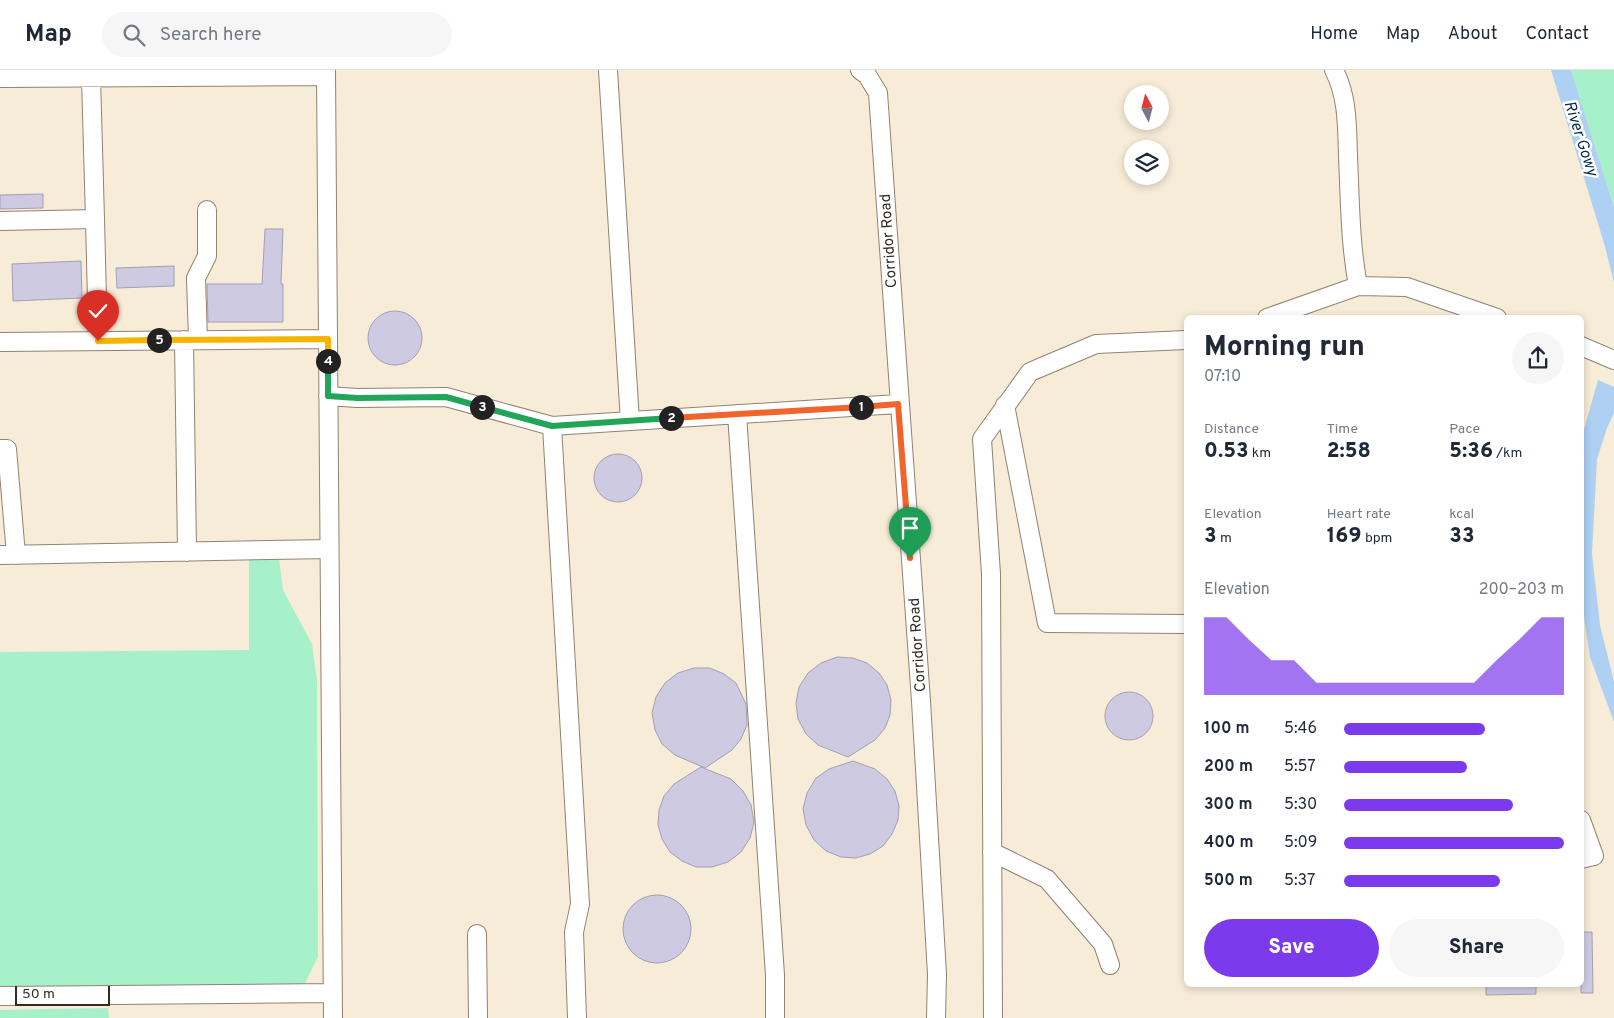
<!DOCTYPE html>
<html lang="en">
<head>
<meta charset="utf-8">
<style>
	body { margin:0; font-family:Overpass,sans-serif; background:#f6f6f7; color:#1f2937; height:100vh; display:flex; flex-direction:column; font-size:19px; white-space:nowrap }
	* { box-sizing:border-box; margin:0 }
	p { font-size:16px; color:#747a83 }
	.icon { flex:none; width:28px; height:28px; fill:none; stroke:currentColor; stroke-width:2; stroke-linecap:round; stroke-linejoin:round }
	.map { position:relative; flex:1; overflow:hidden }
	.drawer { position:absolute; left:1184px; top:245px; width:400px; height:672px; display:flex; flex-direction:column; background:#fff; border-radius:8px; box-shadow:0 2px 8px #0003 }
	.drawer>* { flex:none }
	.needle { width:32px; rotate:353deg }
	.buttons { position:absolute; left:1124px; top:15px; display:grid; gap:10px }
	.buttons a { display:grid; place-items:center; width:45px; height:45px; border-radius:50%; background:#fff; box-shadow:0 2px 8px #0003; font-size:25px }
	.scale { position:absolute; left:15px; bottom:12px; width:95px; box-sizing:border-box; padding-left:5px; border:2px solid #322c24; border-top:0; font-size:14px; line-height:18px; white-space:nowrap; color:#322c24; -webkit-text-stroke:4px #fff; paint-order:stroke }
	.pin { position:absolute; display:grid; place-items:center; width:42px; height:42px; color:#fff; margin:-51px -21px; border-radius:50% 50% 50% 0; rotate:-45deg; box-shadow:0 0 5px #0007 }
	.pin .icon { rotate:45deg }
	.km { position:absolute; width:25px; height:25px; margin:-12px; border-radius:50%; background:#222; color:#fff; font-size:14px; line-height:25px; text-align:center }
	.round { display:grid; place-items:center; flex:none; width:52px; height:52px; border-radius:26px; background:#f6f6f7 }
	.headline { display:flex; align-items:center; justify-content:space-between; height:85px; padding:0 20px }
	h1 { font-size:28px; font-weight:800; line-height:38px }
	.stats { display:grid; grid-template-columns:repeat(3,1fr); gap:8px; height:85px; padding:5px 20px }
	.stats div { display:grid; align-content:center }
	.stats b { font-size:21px; font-weight:800 }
	.stats small { font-size:14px; font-weight:400 }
	.stats p { font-size:14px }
	.chart { height:140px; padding:10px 20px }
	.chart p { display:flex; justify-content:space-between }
	.chart svg { width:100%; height:90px; margin-top:5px; fill:#7c3aed; opacity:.7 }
	.action { display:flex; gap:10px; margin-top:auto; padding:10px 20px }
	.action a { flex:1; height:58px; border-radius:30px; background:#7c3aed; color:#fff; font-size:20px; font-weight:800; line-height:58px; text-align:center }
	.action a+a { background:#f6f6f7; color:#1f2937 }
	ul { padding:0 20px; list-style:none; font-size:16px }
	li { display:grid; grid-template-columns:80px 60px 1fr; align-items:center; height:38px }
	li i { height:12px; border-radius:6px; background:#7c3aed }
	header { display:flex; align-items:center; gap:30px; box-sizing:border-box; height:70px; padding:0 25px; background:#fff; border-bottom:1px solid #e0e1e3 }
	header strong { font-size:24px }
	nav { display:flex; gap:28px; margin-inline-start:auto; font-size:18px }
	.search { width:350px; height:45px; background:#f6f6f7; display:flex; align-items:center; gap:12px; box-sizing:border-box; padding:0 18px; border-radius:28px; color:#747a83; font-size:19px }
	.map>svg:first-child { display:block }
</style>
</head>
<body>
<header>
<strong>Map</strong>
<div class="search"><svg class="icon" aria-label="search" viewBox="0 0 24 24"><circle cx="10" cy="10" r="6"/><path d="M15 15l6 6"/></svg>Search here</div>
<nav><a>Home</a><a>Map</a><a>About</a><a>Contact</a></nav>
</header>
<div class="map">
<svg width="1614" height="948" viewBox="0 0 1614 948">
	<rect width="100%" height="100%" fill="#fcf6ee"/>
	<path fill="#f6ecd7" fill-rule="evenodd" d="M0 0H1614V948H0ZM1132 24H1160V51H1132ZM1132 79H1160V106H1132ZM1186 248H1581V915H1186Z"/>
	<path fill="#a7f1ca" d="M1571 0H1614V137Z
		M249 488H279L283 520 312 574 317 610 318 887 303 917 0 919V582L249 580Z
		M108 938 109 948H0V940Z"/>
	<path fill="#add0f3" d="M1551 0H1571L1614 137V212L1604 173Z
		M1598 310 1614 317V343L1607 358 1597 389 1592 484 1600 555 1614 612V652L1590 587 1581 526V370Z"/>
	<path fill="#cecae1" stroke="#a39fb5" d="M43 124V138L0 139V125Z
		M265 159H283L281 214H283V252H208L207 214H262Z
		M81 191 82 228 13 231 12 194Z
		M174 196V216L117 218 116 198Z
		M368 268a27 27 0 1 1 54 0a27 27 0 1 1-54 0Z
		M594 408a24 24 0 1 1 48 0a24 24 0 1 1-48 0Z
		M837 587 853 588 867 593 879 603 887 615 891 630 890 645 885 658 875 670 848 687 818 675 806 664 798 649 796 633 799 617 808 603 821 593Z
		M694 598H710L724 604 736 613 746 634 747 655 741 669 732 680 705 698 675 685 662 674 655 660 652 643 656 627 665 613 678 603Z
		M1105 646a24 24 0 1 1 48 0a24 24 0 1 1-48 0Z
		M853 691 875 699 887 709 895 721 899 736 898 750 892 764 883 776 870 784 856 788 841 787 826 781 814 770 806 755 803 739 807 723 816 708 829 699Z
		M701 697 731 709 743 721 751 735 754 752 750 768 741 782 728 792 712 797H696L682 791 670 782 662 769 658 755 659 740 664 726 674 714Z
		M623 859a34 34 0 1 1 68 0a34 34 0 1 1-68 0Z
		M1581 862H1592L1593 923H1581Z
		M1486 915H1536V924L1486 925Z"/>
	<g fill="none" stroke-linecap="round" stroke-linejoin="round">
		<g stroke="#928271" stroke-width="20">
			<path id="minor" d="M326 0 333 948
				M608 0 630 351
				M860 0 867 5 878 23 921 631 937 904 936 948
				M1334 0C1348 27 1347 57 1348 86 1350 130 1350 173 1358 216
				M0 8 326 6
				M95 149 98 271
				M0 151 95 149 91 8
				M1267 248 1358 216 1407 217 1497 248
				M184 270 187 482
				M198 270 196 208 207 186V140
				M0 272 328 269
				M1581 276 1614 290
				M328 326 357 328 446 327 552 356 898 334
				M1005 335 1047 553 1186 554
				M737 344 775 905V948
				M552 356 580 834 574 862 577 948
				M0 379H7L16 485
				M0 485 329 479
				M1581 750 1594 786 1581 789
				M992 782 1047 809 1103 874 1110 895
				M477 864 478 948
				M0 926 333 923
				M993 948 991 504 982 369 1030 302 1096 274 1186 270"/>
		</g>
		<use href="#minor" stroke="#fff" stroke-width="18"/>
	</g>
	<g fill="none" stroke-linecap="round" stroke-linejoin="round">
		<g stroke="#fff" stroke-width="10">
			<path id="split-1" d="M861 337 898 334 910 488"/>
		</g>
		<g stroke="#fff" stroke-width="10">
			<path id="split-2" d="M671 348 861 337"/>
		</g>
		<g stroke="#fff" stroke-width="10">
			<path id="split-3" d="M482 337 552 356 671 348"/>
		</g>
		<g stroke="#fff" stroke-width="10">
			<path id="split-4" d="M328 291V326L357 328 446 327 482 337"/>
		</g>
		<g stroke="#fff" stroke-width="10">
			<path id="split-5" d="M159 270 328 269V291"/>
		</g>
		<g stroke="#fff" stroke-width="10">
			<path id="split-6" d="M98 271 159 270"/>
		</g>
		<use href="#split-1" stroke="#f0652b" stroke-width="6"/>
		<use href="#split-2" stroke="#f0652b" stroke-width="6"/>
		<use href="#split-3" stroke="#22a559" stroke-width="6"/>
		<use href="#split-4" stroke="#22a559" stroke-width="6"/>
		<use href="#split-5" stroke="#f5b400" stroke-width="6"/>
		<use href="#split-6" stroke="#f5b400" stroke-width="6"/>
	</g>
	<g text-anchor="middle" stroke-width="5" stroke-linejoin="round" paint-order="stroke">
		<g font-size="15" fill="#322c24" stroke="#fff">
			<text transform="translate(888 171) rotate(-94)" y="5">Corridor Road</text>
			<text transform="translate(917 575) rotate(-94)" y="5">Corridor Road</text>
		</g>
		<g font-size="16" font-style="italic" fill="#002b4e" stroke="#fff">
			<text transform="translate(1582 68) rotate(72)" y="6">River Gowy</text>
		</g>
	</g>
</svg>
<div class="buttons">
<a><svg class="needle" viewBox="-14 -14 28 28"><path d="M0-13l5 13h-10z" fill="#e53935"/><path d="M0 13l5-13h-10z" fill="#747a83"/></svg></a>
<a><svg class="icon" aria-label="layers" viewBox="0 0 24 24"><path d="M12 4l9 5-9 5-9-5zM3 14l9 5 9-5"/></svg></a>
</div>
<div class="scale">50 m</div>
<div class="pin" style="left:910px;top:488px;background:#1e9e55"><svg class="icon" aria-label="arrive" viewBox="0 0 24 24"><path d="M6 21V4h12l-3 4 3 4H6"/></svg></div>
<div class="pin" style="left:98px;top:271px;background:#d93025"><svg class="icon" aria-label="check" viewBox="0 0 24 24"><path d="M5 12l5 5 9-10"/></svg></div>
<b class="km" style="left:861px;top:337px">1</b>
<b class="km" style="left:671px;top:348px">2</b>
<b class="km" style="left:482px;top:337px">3</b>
<b class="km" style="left:328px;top:291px">4</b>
<b class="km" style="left:159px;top:270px">5</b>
<section class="drawer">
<div class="headline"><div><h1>Morning run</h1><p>07:10</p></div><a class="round"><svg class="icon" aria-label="share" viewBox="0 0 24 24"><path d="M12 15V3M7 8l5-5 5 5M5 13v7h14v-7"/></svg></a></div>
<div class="stats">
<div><p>Distance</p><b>0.53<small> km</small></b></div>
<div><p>Time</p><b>2:58</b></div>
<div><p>Pace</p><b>5:36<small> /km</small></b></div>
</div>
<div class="stats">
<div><p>Elevation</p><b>3<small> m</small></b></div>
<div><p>Heart rate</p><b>169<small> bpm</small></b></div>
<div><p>kcal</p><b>33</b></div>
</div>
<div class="chart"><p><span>Elevation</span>200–203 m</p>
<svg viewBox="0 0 160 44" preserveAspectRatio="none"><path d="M0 44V6L10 6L20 17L30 27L40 27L50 38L60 38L70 38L80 38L90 38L100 38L110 38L120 38L130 27L140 17L150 6L160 6V44z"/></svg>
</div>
<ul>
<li><b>100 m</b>5:46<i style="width:64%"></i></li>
<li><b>200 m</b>5:57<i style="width:56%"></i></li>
<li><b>300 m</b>5:30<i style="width:77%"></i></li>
<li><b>400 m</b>5:09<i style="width:100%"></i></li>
<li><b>500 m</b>5:37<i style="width:71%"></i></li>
</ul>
<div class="action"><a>Save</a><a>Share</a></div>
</section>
</div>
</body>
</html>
